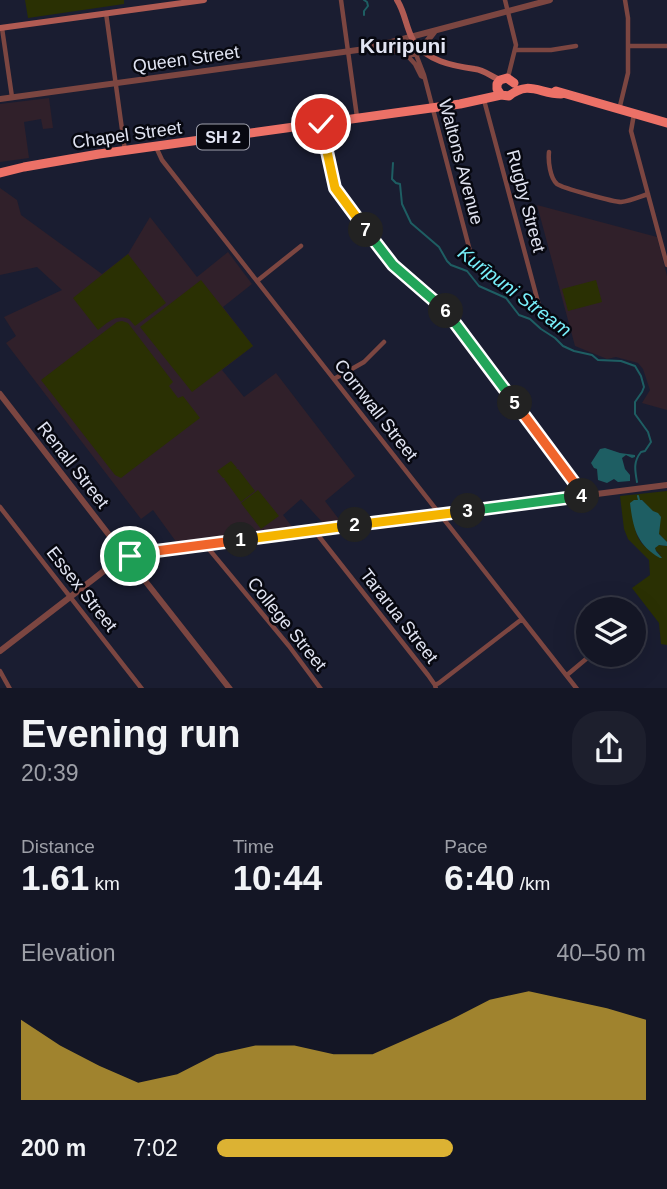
<!DOCTYPE html>
<html lang="en">
<head>
<meta charset="utf-8">
<style>
	body { margin:0; font-family:Arial,sans-serif; background:#1d1f2d; color:#f1f3f6; height:100vh; display:flex; flex-direction:column; font-size:26px; white-space:nowrap }
	* { box-sizing:border-box; margin:0 }
	p { font-size:23px; color:#9d9fa7 }
	.icon { flex:none; width:38px; height:38px; fill:none; stroke:currentColor; stroke-width:2; stroke-linecap:round; stroke-linejoin:round }
	.map { position:relative; height:688px; overflow:hidden }
	.side { display:flex; flex-direction:column; background:#141625; flex:1 }
	.side>* { flex:none }
	.buttons { position:absolute; left:576px; top:597px; display:grid; gap:14px }
	.buttons a { display:grid; place-items:center; width:70px; height:70px; border-radius:50%; background:#141625; box-shadow:0 7px 28px #0002,0 0 0 2px #333542; font-size:35px }
	.pin { position:absolute; display:grid; place-items:center; width:60px; height:60px; color:#fff; margin:-30px; border:4px solid #fff; border-radius:50%; box-shadow:0 2px 7px #0007 }
	.km { position:absolute; width:35px; height:35px; margin:-18px; border-radius:50%; background:#222; color:#fff; font-size:19px; line-height:35px; text-align:center }
	.round { display:grid; place-items:center; flex:none; width:74px; height:74px; border-radius:28px; background:#1d1f2d }
	.head { display:flex; align-items:center; justify-content:space-between; height:119px; padding:0 21px }
	h1 { font-size:38px; font-weight:800; line-height:52px }
	.stats { display:grid; grid-template-columns:repeat(3,1fr); gap:10px; height:119px; padding:7px 21px }
	.stats div { display:grid; align-content:center }
	.stats b { font-size:35px; font-weight:800 }
	.stats small { font-size:19px; font-weight:400 }
	.stats p { font-size:19px }
	.chart { height:196px; padding:14px 21px }
	.chart p { display:flex; justify-content:space-between }
	.chart svg { width:100%; height:126px; margin-top:7px; fill:#dcb233; opacity:.7 }
	ul { padding:0 21px; list-style:none; font-size:23px }
	li { display:grid; grid-template-columns:112px 84px 1fr; align-items:center; height:52px }
	li i { height:18px; border-radius:9px; background:#dcb233 }
	.map>svg:first-child { display:block }
</style>
</head>
<body>
<div class="map">
<svg width="667" height="689" viewBox="0 0 667 689">
	<rect width="100%" height="100%" fill="#1a1d31"/>
	<path fill="#30202a" d="M49 98 53 128 43 129 41 119 24 122 29 158 0 162V104Z
		M0 188 17 200 21 215 102 274 128 254 150 217 197 277 228 252 252 284 223 307 253 346 222 370 244 397 276 373 355 476 325 501 341 522 324 524 301 499 283 515 293 528 177 543 153 510 141 519 6 343 16 336 4 317 62 290 37 267 0 275Z
		M537 205 657 237 667 276V410L642 403 650 390 643 369 638 363 616 357 607 359 575 346Z"/>
	<path fill="#2a3003" d="M25 0H124V4L28 18Z
		M128 254 166 303 135 326 129 319C116 314 108 322 98 330L73 298Z
		M201 280 253 346 192 392 140 327Z
		M596 280 602 302 568 311 562 289Z
		M122 321 128 323 173 382 169 386 178 398 183 396 200 418 121 478 115 475 41 380 117 322Z
		M231 461 237 468 236 469H238L255 491 241 502 224 479 225 478H223L217 471Z
		M258 490 279 516 261 529 241 503Z
		M667 491V542L659 534C659 519 651 510 642 500H634C634 526 632 546 661 554L656 551 655 547 659 545 667 546V645L661 644 659 623 632 588 650 575 649 560 628 539 624 529 620 496Z"/>
	<path fill="#1e5e63" d="M605 448 620 453 635 455V457L632 458 626 455 622 458 625 469 630 475V481L618 482 614 479 607 483 598 480 597 469 594 468 591 463 600 449Z
		M634 500H642L653 511 658 513 661 517 659 534 667 542V546L659 545 655 548 656 551 662 558H660C637 545 633 528 630 503Z"/>
	<g fill="none" stroke-linecap="round" stroke-linejoin="round">
		<path stroke="#1e5e63" stroke-width="2" d="M364 15V11L368 6 367 2 364 0
			M393 163 392 179 396 183 400 184 402 204 411 223 439 247 447 261 451 265 467 271 479 286 506 298 519 315 530 319 541 329 555 338 563 346 574 351 592 355 598 360 621 361 635 366 641 376 644 387 642 392 635 402V414L648 432 651 442 645 451 641 452C633 462 635 470 637 482
			M638 496 639 500"/>
		<path stroke="#7c4641" stroke-width="4.5" d="M341 0 357 117
			M505 0 516 45 508 77
			M106 13 125 151
			M2 28 12 97
			M628 46H667
			M515 50H551L576 46
			M405 53 415 64 421 76 423 77
			M417 54V57L424 75 471 255
			M484 100 538 302V310
			M619 110 628 73V18L625 0
			M634 114 631 131 667 265
			M321 124 335 188 386 257 446 311 571 478 581 496
			M156 147 162 160 577 689
			M549 152C548 161 550 178 557 184 562 188 614 202 621 202 630 201 639 197 648 194
			M257 281 301 246
			M334 379 364 362 384 342
			M0 507 142 689
			M316 530 317 534 428 675 435 685 436 689
			M207 544 208 548 289 646 321 689
			M0 671 10 689
			M567 675 592 654
			M435 685 439 683 522 619"/>
		<path stroke="#7c4641" stroke-width="6" d="M378 47 410 54H417L435 31
			M0 99 365 49 550 0
			M0 394 123 553
			M129 554 667 485
			M128 559 230 689
			M0 651 122 557"/>
		<path stroke="#b05b53" stroke-width="6" d="M397 0C405 12 406 28 413 40 426 61 453 66 475 69 484 70 492 77 500 80
			M0 28 204 0"/>
		<path stroke="#ec7167" stroke-width="9" d="M556 91 667 123
			M501 95 497 89V84L500 80 507 78 514 83
			M0 173 24 167 99 154 460 104 501 95 509 96C529 80 540 94 561 94"/>
	</g>
	<g fill="none" stroke-linecap="round" stroke-linejoin="round">
		<g stroke="#fff" stroke-width="14">
			<path id="split-1" d="M130 556 129 554H133L241 540"/>
		</g>
		<g stroke="#fff" stroke-width="14">
			<path id="split-2" d="M241 540 355 525"/>
		</g>
		<g stroke="#fff" stroke-width="14">
			<path id="split-3" d="M355 525 468 511"/>
		</g>
		<g stroke="#fff" stroke-width="14">
			<path id="split-4" d="M468 511 582 496"/>
		</g>
		<g stroke="#fff" stroke-width="14">
			<path id="split-5" d="M515 403 579 489 582 496"/>
		</g>
		<g stroke="#fff" stroke-width="14">
			<path id="split-6" d="M446 311 515 403"/>
		</g>
		<g stroke="#fff" stroke-width="14">
			<path id="split-7" d="M366 230 393 265 446 311"/>
		</g>
		<g stroke="#fff" stroke-width="14">
			<path id="split-8" d="M321 124 335 188 366 230"/>
		</g>
		<use href="#split-1" stroke="#f0652b" stroke-width="9"/>
		<use href="#split-2" stroke="#f5b400" stroke-width="9"/>
		<use href="#split-3" stroke="#f5b400" stroke-width="9"/>
		<use href="#split-4" stroke="#22a559" stroke-width="9"/>
		<use href="#split-5" stroke="#f0652b" stroke-width="9"/>
		<use href="#split-6" stroke="#22a559" stroke-width="9"/>
		<use href="#split-7" stroke="#22a559" stroke-width="9"/>
		<use href="#split-8" stroke="#f5b400" stroke-width="9"/>
	</g>
	<g text-anchor="middle" stroke-width="5" stroke-linejoin="round" paint-order="stroke">
		<rect fill="#070810" stroke="#a0a2ae" stroke-width="2" x="197" y="124.5" width="52" height="25" rx="5"/>
		<g font-size="16" font-weight="bold" fill="#e1e4f2">
			<text x="223" y="143">SH 2</text>
		</g>
		<g font-size="18" fill="#e1e4f2" stroke="#070810">
			<text transform="translate(186 59) rotate(-8)" y="6">Queen Street</text>
			<text transform="translate(127 135) rotate(-8)" y="6">Chapel Street</text>
			<text transform="translate(461 162) rotate(75)" y="6">Waltons Avenue</text>
			<text transform="translate(526 201) rotate(75)" y="6">Rugby Street</text>
			<text transform="translate(376 410) rotate(52)" y="6">Cornwall Street</text>
			<text transform="translate(73 465) rotate(52)" y="6">Renall Street</text>
			<text transform="translate(82 589) rotate(52)" y="6">Essex Street</text>
			<text transform="translate(399 616) rotate(52)" y="6">Tararua Street</text>
			<text transform="translate(287 624) rotate(51)" y="6">College Street</text>
		</g>
		<g font-size="19" font-style="italic" fill="#78f0fb" stroke="#070810">
			<text transform="translate(515 291) rotate(37)" y="7">Kurīpuni Stream</text>
		</g>
		<g font-size="21" font-weight="bold" fill="#e1e4f2" stroke="#070810">
			<text x="403" y="53">Kuripuni</text>
		</g>
	</g>
</svg>
<div class="buttons">
<a><svg class="icon" aria-label="layers" viewBox="0 0 24 24"><path d="M12 4l9 5-9 5-9-5zM3 14l9 5 9-5"/></svg></a>
</div>
<div class="pin" style="left:130px;top:556px;background:#1e9e55"><svg class="icon" aria-label="arrive" viewBox="0 0 24 24"><path d="M6 21V4h12l-3 4 3 4H6"/></svg></div>
<div class="pin" style="left:321px;top:124px;background:#d93025"><svg class="icon" aria-label="check" viewBox="0 0 24 24"><path d="M5 12l5 5 9-10"/></svg></div>
<b class="km" style="left:241px;top:540px">1</b>
<b class="km" style="left:355px;top:525px">2</b>
<b class="km" style="left:468px;top:511px">3</b>
<b class="km" style="left:582px;top:496px">4</b>
<b class="km" style="left:515px;top:403px">5</b>
<b class="km" style="left:446px;top:311px">6</b>
<b class="km" style="left:366px;top:230px">7</b>
</div>
<section class="side">
<div class="head"><div><h1>Evening run</h1><p>20:39</p></div><a class="round"><svg class="icon" aria-label="share" viewBox="0 0 24 24"><path d="M12 15V3M7 8l5-5 5 5M5 13v7h14v-7"/></svg></a></div>
<div class="stats">
<div><p>Distance</p><b>1.61<small> km</small></b></div>
<div><p>Time</p><b>10:44</b></div>
<div><p>Pace</p><b>6:40<small> /km</small></b></div>
</div>
<div class="chart"><p><span>Elevation</span>40–50 m</p>
<svg viewBox="0 0 160 44" preserveAspectRatio="none"><path d="M0 44V16L10 25L20 32L30 38L40 35L50 28L60 25L70 25L80 28L90 28L100 22L110 16L120 9L130 6L140 9L150 12L160 16V44z"/></svg>
</div>
<ul>
<li><b>200 m</b>7:02<i style="width:55%"></i></li>
</ul>
</section>
</body>
</html>
